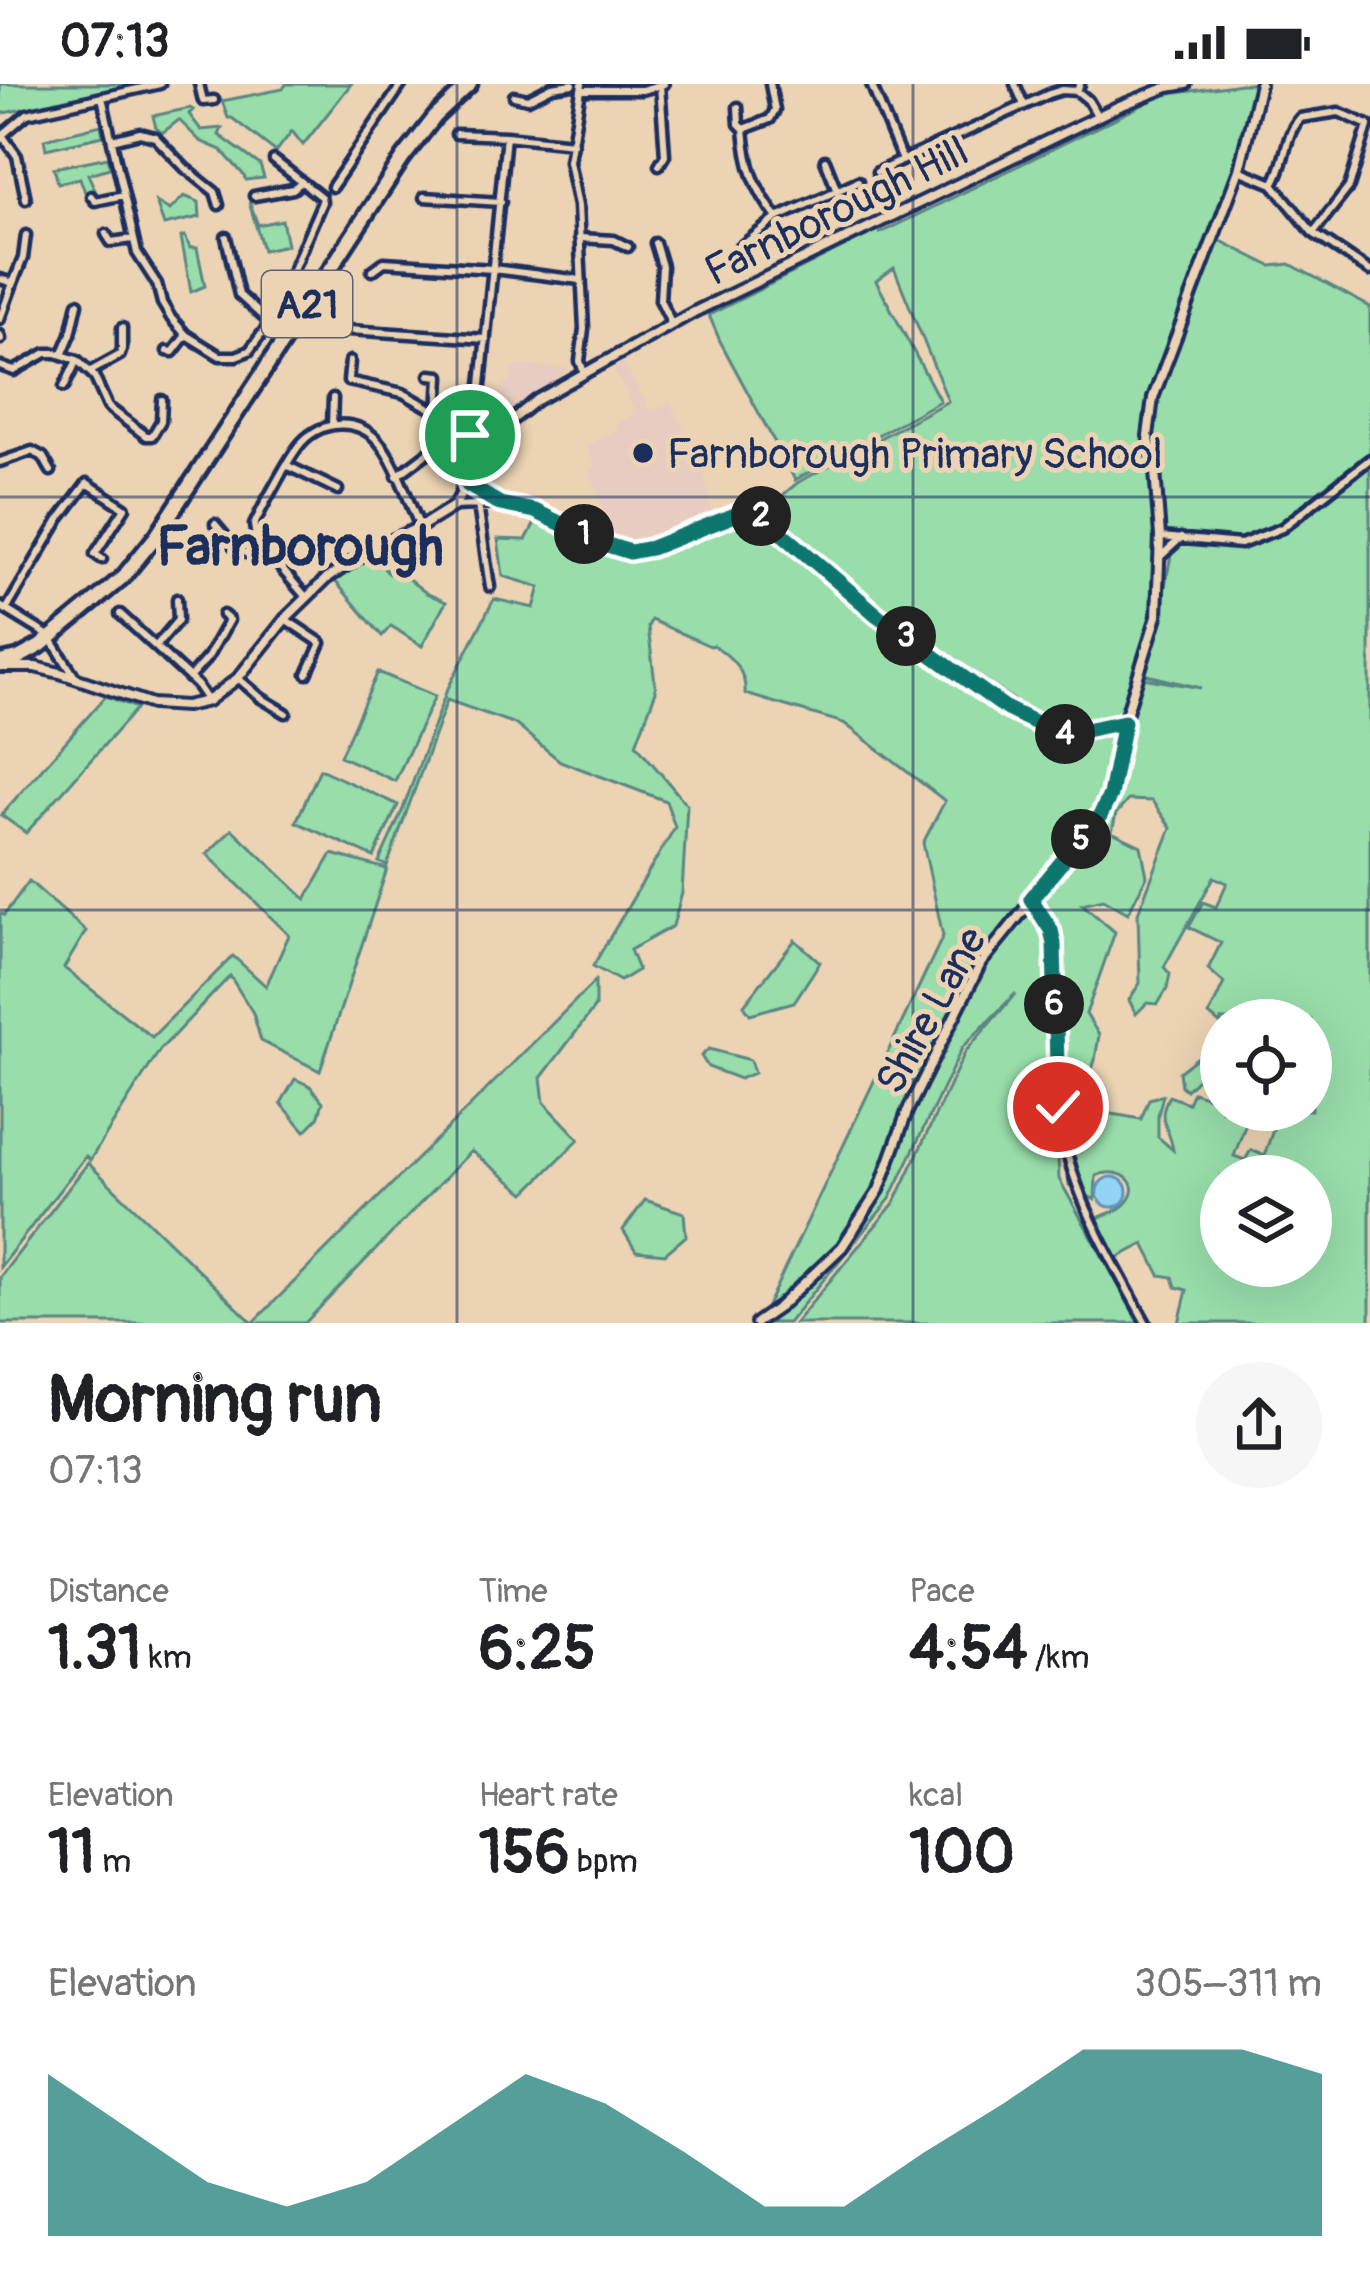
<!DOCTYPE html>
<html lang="en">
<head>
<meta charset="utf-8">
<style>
	body { margin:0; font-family:Pangolin,sans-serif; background:#f6f6f6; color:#202124; height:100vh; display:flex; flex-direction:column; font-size:45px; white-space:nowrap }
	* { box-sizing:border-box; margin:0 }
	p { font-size:39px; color:#757577 }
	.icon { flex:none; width:66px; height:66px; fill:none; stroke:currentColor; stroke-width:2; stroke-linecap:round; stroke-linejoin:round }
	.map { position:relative; height:1239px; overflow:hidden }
	.sheet { display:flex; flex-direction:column; background:#fff; flex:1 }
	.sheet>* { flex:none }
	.fabs { position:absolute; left:1200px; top:915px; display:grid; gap:24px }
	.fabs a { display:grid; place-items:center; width:132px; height:132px; border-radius:50%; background:#fff; box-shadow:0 12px 48px #0002; font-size:60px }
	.pin { position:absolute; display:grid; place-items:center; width:102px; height:102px; color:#fff; margin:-51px; border:6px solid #fff; border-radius:50%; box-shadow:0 3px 12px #0007 }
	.km { position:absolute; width:60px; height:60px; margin:-30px; border-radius:50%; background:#222; color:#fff; font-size:33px; line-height:60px; text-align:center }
	.round { display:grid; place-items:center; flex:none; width:126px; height:126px; border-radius:63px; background:#f6f6f6 }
	.head { display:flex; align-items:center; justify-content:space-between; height:204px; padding:0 48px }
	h1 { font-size:66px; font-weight:800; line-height:90px }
	.metrics { display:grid; grid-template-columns:repeat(3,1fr); gap:18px; height:204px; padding:12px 48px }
	.metrics div { display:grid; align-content:center }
	.metrics b { font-size:60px; font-weight:800 }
	.metrics small { font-size:33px; font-weight:400 }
	.metrics p { font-size:33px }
	.chart { height:336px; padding:24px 48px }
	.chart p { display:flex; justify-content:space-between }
	.chart svg { width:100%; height:216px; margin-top:12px; fill:#0f766e; opacity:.7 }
	.status { display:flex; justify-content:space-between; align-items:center; height:84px; padding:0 60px; background:#fff; direction:ltr }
	.status svg { height:33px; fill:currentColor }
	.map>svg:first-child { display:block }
</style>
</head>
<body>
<div class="status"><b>07:13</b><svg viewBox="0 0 49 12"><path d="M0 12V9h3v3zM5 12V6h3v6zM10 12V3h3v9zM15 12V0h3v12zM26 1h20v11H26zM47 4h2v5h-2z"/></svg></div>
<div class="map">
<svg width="1370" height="1239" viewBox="0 0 1370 1239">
	<rect width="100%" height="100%" fill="#ebd3b3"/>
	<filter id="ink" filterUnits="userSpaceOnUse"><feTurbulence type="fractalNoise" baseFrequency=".00833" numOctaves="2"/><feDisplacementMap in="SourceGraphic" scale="24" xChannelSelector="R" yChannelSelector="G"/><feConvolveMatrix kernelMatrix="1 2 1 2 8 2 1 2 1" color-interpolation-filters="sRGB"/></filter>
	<g filter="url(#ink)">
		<path fill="#e8ccc2" d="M622 277 651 328 670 319 700 377 709 410V419L716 437 647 463 626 464 602 456 607 435 589 386 595 383 587 361 619 345 617 339 636 328 612 282Z
			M518 282 569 284 556 296 527 313 528 315 484 357 475 351 486 314 503 304V297L510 298 513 285Z"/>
		<path fill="#98ddaa" stroke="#5a8684" stroke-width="3" fill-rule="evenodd" d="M0 0H139L0 30Z
			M286 0H351L303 61 292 47 276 68 232 34H228L222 17 283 5Z
			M1241 0H1255L1235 85 1157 290C1138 364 1162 442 1155 516 1152 556 1135 597 1120 634L1115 636H1122L1143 594 1201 604 1143 590 1156 550 1171 471 1164 470 1156 373 1151 352 1156 314 1217 155 1271 182 1290 180 1370 223V1239H1179L1187 1206 1176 1203 1173 1193 1160 1191 1144 1160 1117 1174 1095 1135C1104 1131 1116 1128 1124 1121 1146 1101 1121 1081 1096 1092L1095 1116 1069 1101 1051 912 1059 1095 1140 1239H795L895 1118 965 968 1016 909 962 964 890 1115 788 1239H759L943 852 923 759 945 717 844 639 745 610C747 588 731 572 713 561L710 562 651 536 648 543 656 607 636 660 687 721 682 809 673 842 630 866 638 886 620 897 593 882 675 743 666 717 560 677 515 640 447 616 387 782 379 778 403 725 446 608 494 515 534 524 540 503 503 492 498 455 526 456 537 435H541L597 466 650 473 655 465C687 453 729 428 763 440L873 535 1015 617 882 525 824 479 783 436 784 410 797 399 948 317 894 184 876 197 940 317 795 396 720 257 709 231 878 146 880 149 1163 11ZM1128 716 1152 717 1171 744 1138 829 1140 899 1129 916 1136 930 1147 919 1158 920 1167 905 1170 890 1164 883 1214 793 1227 799 1216 823 1203 818 1189 843 1221 859 1208 885 1224 899 1209 931 1221 941V936H1311V1026H1221V1011L1218 1016 1193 1008 1188 1019 1169 1012C1155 1037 1170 1043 1173 1066L1158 1053V1031L1163 1011 1149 1015 1141 1035 1095 1027 1084 1010 1095 976 1099 951 1086 930 1115 848 1082 820 1103 815 1128 829 1147 792 1141 762 1112 748 1116 730ZM1249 1031 1274 1043 1264 1072 1251 1066 1245 1076 1234 1072ZM1221 1092H1311V1182H1221Z
			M190 24 193 26 189 30 201 46 222 44 219 51 260 81 264 94 246 96 242 89 221 66 200 57 179 36 162 49 156 44 153 32Z
			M101 41 103 52 46 65 44 55Z
			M108 73 110 84 88 90 95 106 85 108 80 94 58 99 54 84Z
			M184 112 199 118 200 133 164 141 156 118 170 126Z
			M249 118 258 141 282 136 287 161 263 166Z
			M185 152 190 164H197L205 202 191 208 181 153Z
			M373 472 389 490 396 485 426 509 446 518 422 562 391 542 382 552 335 497Z
			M378 588 435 612 395 697 340 672Z
			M106 612 137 624 26 749 1 731Z
			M320 685 398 721 374 773 296 738Z
			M232 745 306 815 332 770 387 785 320 987 261 957 253 929 230 892 160 966 90 1076 86 1072 0 1183V829L4 831 29 797 86 847 64 884 152 953 233 872 266 902 289 851 207 770Z
			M795 856 820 878 794 918 750 930 744 921Z
			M595 897V923L541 994 544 1018 579 1055 525 1109 471 1067 305 1239H0V1193L88 1079 253 1239Z
			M709 965 750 976 754 989 740 995 708 983 701 972Z
			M1221 965V982L1200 992 1186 1006 1181 1002 1179 988 1207 966Z
			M295 995 310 1002 323 1018 318 1034 305 1047 281 1019Z
			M645 1116 684 1129 686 1152 665 1170 636 1167 623 1146Z"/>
		<path fill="#93d4f4" stroke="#6392b8" stroke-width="3" d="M1097 1108a15 15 0 1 1 30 0a15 15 0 1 1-30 0Z"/>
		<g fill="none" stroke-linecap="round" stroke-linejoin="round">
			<g stroke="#1b2f5e" stroke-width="15">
				<path id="street" d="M199 0 203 17 214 16
					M582 0 569 77 578 122 584 245 580 277 584 289
					M770 0 775 26 770 35 744 45C747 83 754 103 777 134
					M871 0 902 76
					M1015 0 1024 21
					M1080 0 1077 7 1088 16 1098 33
					M581 6H642L664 0
					M514 12 528 15 552 3 573 0
					M102 13 137 169 157 200 162 219 171 234 186 251 220 272H236L249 267 270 239 322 118 321 113 274 76
					M738 23 739 40 744 45
					M456 50 506 52 573 59
					M2 51 17 72 26 115
					M0 53 27 30 160 0
					M112 56 140 49 155 53 185 84 215 108 219 121
					M825 76 837 106
					M659 81 665 71 660 1
					M1239 86 1273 100 1313 149 1370 187
					M877 88 1049 10 1062 6 1077 7
					M1273 100C1286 80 1284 52 1300 34L1339 28 1368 41
					M332 103 402 0
					M91 112 95 117 124 111
					M254 112 293 105 301 98
					M424 113 501 118
					M1313 149 1349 103 1368 42
					M106 150 111 158 133 155
					M226 153 239 211 270 239
					M579 154 614 156 628 163
					M655 159 662 182 660 216 672 240
					M739 164 777 134 858 97
					M372 187 384 178 493 185 580 196
					M0 195 13 199 0 235
					M13 199 23 174 26 151
					M349 246 486 255
					M0 251 1 255
					M167 267 173 268 186 251
					M62 271 71 250 78 219
					M350 277 348 297 403 309 471 347
					M0 282 14 287 46 269H56L77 276 94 292 108 323 146 352H152L161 337 162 316
					M91 287 120 271 122 265V244
					M430 291 440 292 438 330
					M64 303 77 276
					M332 341 333 314
					M486 366 470 351 480 311 506 52
					M0 378 32 367 43 373 51 387
					M288 382 338 406
					M397 392 446 355 443 352
					M468 401 500 420 535 427 601 459 630 468 651 464 740 429 750 428 763 433 877 531 1007 625 1061 651 1124 637
					M483 410 478 421 490 503
					M454 422 498 420
					M215 440 238 467 246 469 260 460
					M1161 453 1241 460 1282 444 1370 375
					M1161 472 1181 454
					M306 513 260 460 256 454 254 441C262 424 290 371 302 358 323 336 357 334 378 357 396 377 408 417 420 443
					M0 522 49 552 75 593
					M6 526 59 436 87 399 125 424 95 470 102 475
					M120 530 197 601 208 617
					M285 535 321 559 307 590
					M156 562 178 536 177 515
					M189 594 208 573 229 536 223 531
					M238 594 261 614 286 629
					M1033 817 1051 846 1054 860 1058 1023C1067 1102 1108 1170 1146 1239"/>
			</g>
			<g stroke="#1b2f5e" stroke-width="16">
				<path id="secondary" d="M0 583H35L60 589 152 620 186 622 208 617 238 594 285 535 326 495 370 466 420 443 454 422 493 356 512 336 537 316 694 228 1117 23 1168 3 1186 0
					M756 1239 779 1223 842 1163 879 1106 907 1028 981 879 1100 732 1110 711 1124 637 1157 532 1160 452 1154 374 1148 352 1153 314 1239 86 1260 0"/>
			</g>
			<g stroke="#1b2f5e" stroke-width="21">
				<path id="highway" d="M0 578 18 574 40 562 90 521 123 493 157 451 403 74 435 33 470 0"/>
			</g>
			<use href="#street" stroke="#ebd3b3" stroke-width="6"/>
			<use href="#secondary" stroke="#ebd3b3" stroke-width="8"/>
			<use href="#highway" stroke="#ebd3b3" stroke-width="12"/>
		</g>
	</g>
	<g fill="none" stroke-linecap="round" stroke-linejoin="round" filter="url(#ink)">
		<g stroke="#fff" stroke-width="24">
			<path id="route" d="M470 351 486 366 468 401 500 420 535 427 601 459 630 468 651 464 740 429 750 428 763 433 877 531 1007 625 1061 651 1124 638 1110 711 1100 732 1031 815 1051 846 1054 860 1058 1023"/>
		</g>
		<use href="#route" stroke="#0f766e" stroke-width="15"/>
	</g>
	<path fill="none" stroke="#1b2f5e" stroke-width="3" stroke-opacity="0.55" d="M457 0V1239M913 0V1239M0 413H1370M0 826H1370"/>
	<circle fill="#1b2f5e" stroke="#ebd3b3" stroke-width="4.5" cx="643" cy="369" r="12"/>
	<g text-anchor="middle" stroke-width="10" stroke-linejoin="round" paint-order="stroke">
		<rect fill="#ebd3b3" stroke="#596078" stroke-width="3" x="262" y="187" width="90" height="66" rx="9"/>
		<g font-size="39" font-weight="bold" fill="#1b2f5e">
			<text x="307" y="234">A21</text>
		</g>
		<g font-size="42" fill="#1b2f5e" stroke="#ebd3b3">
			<text transform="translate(836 126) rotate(-26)" y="15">Farnborough Hill</text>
			<text transform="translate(930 926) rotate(-61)" y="15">Shire Lane</text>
		</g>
		<g font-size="42" fill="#1b2f5e" stroke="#ebd3b3" text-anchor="start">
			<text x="667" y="384">Farnborough Primary School</text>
		</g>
		<g font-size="54" font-weight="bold" fill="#1b2f5e" stroke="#ebd3b3">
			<text x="300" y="481">Farnborough</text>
		</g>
	</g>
</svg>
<div class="fabs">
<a><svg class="icon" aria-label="locate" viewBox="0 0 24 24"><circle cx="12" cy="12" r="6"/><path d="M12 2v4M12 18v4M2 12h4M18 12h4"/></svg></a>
<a><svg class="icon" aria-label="layers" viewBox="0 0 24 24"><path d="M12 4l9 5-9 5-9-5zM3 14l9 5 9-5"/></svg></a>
</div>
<div class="pin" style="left:470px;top:351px;background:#1e9e55"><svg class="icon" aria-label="arrive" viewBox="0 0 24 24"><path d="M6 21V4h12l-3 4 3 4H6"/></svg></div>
<div class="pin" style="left:1058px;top:1023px;background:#d93025"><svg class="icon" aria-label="check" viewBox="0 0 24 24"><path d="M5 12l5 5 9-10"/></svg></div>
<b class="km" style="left:584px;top:450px">1</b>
<b class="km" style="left:761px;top:432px">2</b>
<b class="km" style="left:906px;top:552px">3</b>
<b class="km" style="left:1065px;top:650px">4</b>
<b class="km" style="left:1081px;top:755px">5</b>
<b class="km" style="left:1054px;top:920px">6</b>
</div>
<section class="sheet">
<div class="head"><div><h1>Morning run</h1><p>07:13</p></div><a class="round"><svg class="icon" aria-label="share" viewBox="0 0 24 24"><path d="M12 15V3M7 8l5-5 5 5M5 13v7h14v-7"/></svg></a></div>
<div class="metrics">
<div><p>Distance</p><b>1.31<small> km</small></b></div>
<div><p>Time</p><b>6:25</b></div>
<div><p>Pace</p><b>4:54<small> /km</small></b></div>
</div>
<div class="metrics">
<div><p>Elevation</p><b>11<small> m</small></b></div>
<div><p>Heart rate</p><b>156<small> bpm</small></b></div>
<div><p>kcal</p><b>100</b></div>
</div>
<div class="chart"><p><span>Elevation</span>305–311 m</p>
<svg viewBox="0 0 160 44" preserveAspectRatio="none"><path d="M0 44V11L10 22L20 33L30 38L40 33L50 22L60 11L70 17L80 27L90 38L100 38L110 27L120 17L130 6L140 6L150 6L160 11V44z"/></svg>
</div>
</section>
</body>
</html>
